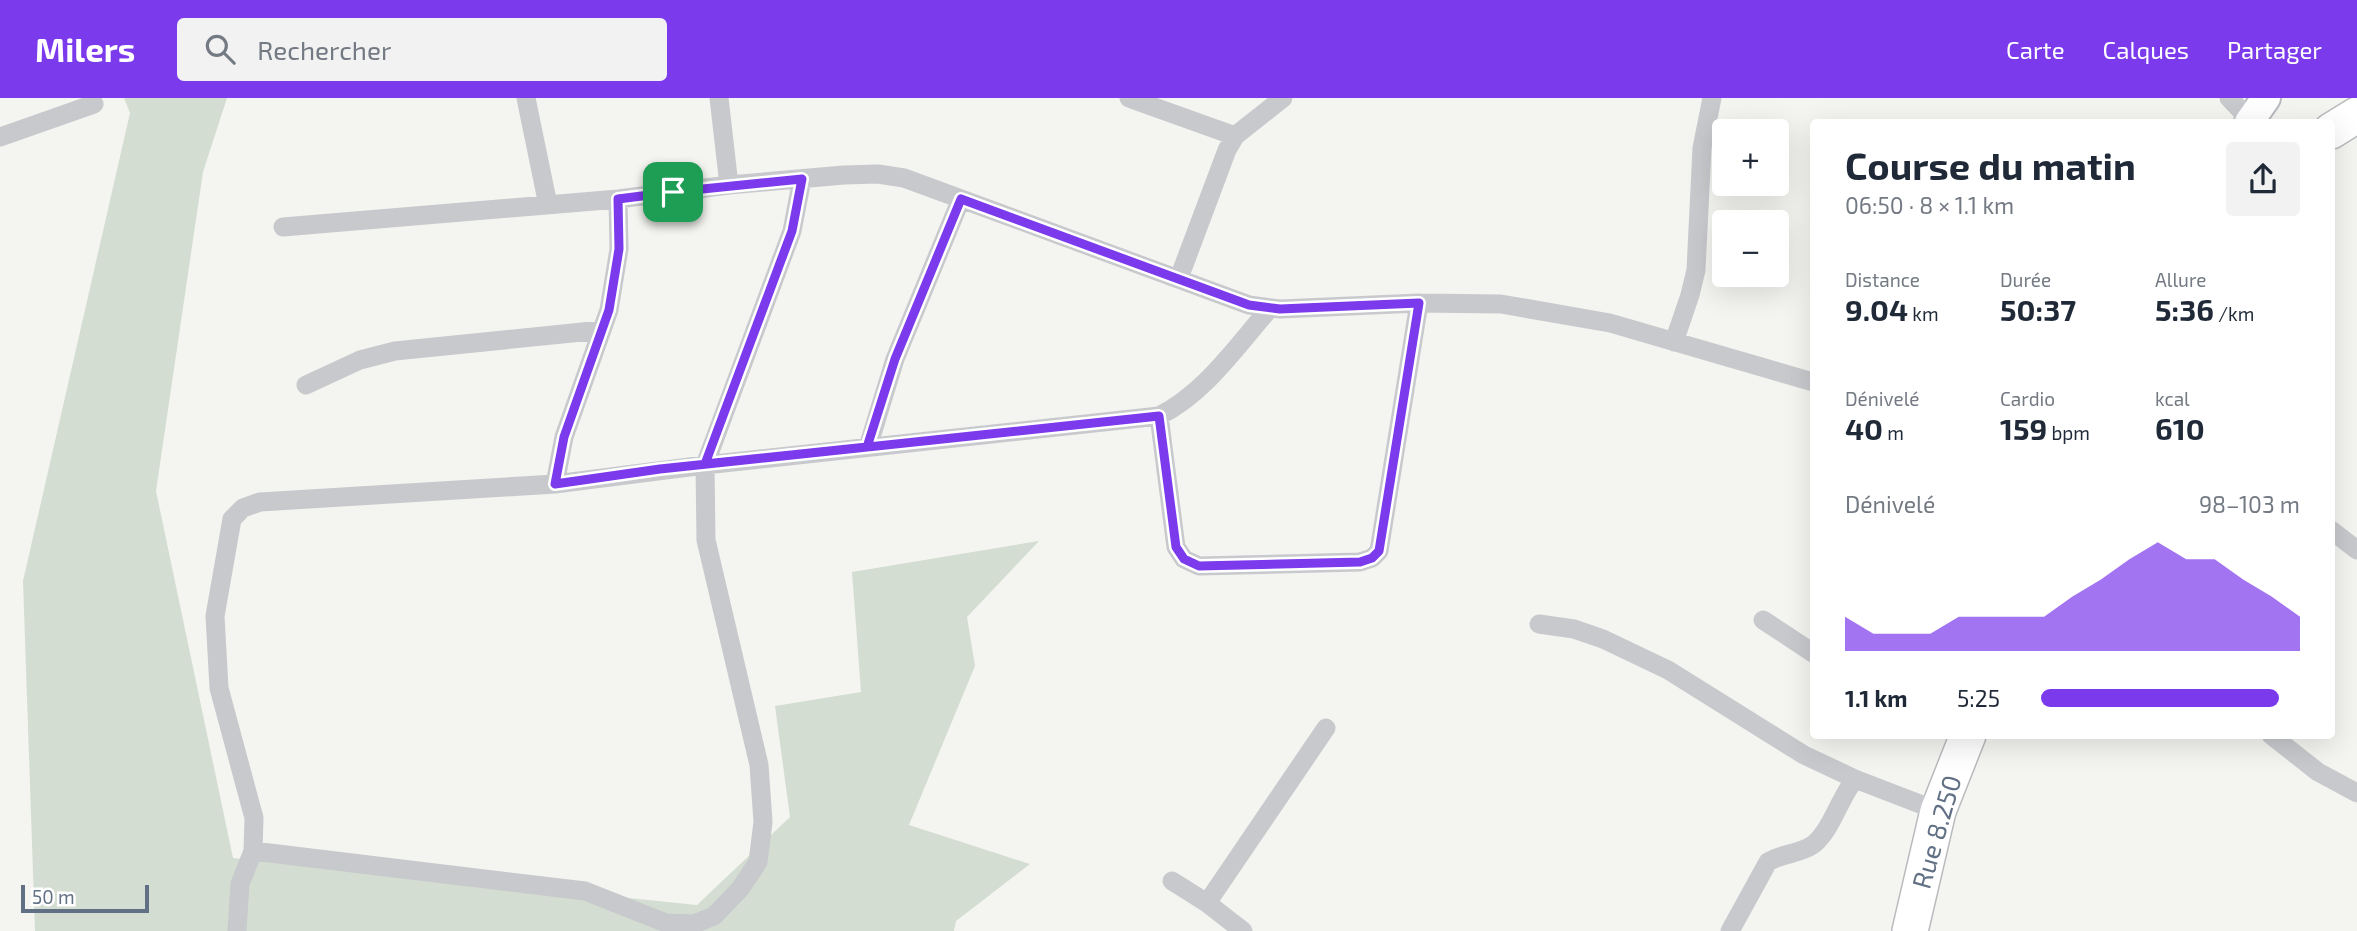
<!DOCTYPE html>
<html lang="fr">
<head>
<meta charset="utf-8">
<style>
	body { margin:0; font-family:"Exo 2",sans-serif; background:#f2f2f3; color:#1f2937; height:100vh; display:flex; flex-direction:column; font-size:26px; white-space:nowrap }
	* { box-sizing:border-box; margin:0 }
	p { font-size:23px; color:#747a83 }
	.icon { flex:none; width:38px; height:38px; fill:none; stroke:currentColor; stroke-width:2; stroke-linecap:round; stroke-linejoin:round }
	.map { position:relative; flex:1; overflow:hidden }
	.sheet { position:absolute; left:1810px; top:21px; width:525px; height:620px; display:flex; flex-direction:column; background:#fff; border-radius:7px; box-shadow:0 7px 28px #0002 }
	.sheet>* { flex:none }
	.tools { position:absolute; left:1712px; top:21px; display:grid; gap:14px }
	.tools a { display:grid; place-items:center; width:77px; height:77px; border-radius:7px; background:#fff; box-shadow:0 7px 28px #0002; font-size:35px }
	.scale { position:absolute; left:21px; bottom:18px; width:128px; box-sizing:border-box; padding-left:7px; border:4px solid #617084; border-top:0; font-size:19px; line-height:24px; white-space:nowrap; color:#617084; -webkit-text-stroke:5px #fff; paint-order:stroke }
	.pin { position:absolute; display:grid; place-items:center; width:60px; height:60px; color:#fff; margin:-30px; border-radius:14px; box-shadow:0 4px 10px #0006 }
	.round { display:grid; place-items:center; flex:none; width:74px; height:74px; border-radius:7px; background:#f2f2f3 }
	.summary { display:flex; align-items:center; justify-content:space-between; height:119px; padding:0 35px }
	h1 { font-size:38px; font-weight:700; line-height:52px }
	.stats { display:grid; grid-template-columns:repeat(3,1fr); gap:10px; height:119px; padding:7px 35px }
	.stats div { display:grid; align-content:center }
	.stats b { font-size:30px; font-weight:700 }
	.stats small { font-size:19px; font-weight:400 }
	.stats p { font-size:19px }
	.chart { height:196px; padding:14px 35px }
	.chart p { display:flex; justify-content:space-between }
	.chart svg { width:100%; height:126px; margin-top:7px; fill:#7c3aed; opacity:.7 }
	ul { padding:0 35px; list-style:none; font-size:23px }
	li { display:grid; grid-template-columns:112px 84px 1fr; align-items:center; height:52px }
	li i { height:18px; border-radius:9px; background:#7c3aed }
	header { display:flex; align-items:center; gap:42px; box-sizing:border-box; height:98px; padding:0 35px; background:#7c3aed; color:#fff }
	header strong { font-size:33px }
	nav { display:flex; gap:38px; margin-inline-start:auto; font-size:24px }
	.search { width:490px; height:63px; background:#f2f2f3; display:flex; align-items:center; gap:18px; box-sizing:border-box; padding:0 24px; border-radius:7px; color:#747a83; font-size:26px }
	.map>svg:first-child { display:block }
</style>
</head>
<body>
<header>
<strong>Milers</strong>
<div class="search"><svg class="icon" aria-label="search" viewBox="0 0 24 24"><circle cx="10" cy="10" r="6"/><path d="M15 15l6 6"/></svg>Rechercher</div>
<nav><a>Carte</a><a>Calques</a><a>Partager</a></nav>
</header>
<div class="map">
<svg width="2357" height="833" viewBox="0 0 2357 833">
	<rect width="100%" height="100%" fill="#f4f5f0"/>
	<path fill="#d4ddd1" d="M124 0H227L203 74 156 393 233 760 697 807 790 719 775 608 861 594 852 474 1039 443 967 519 975 568 909 727 1030 766 956 823 954 833H35L23 483 130 15Z"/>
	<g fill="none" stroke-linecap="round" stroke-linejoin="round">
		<g stroke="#b8bcc1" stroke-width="32">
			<path id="secondary" d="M2249 24 2266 0"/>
		</g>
		<g stroke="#b8bbbe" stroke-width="38">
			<path id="highway" d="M2331 33 2357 17
				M1910 833 1938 713 1968 637"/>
		</g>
		<path stroke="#c7c9cd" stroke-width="19" d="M526 0 548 107
			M719 0 729 87
			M1129 0 1235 38
			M2229 0 2250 22
			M0 39 94 6
			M802 81 792 133 705 367 1159 318C1205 295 1237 248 1270 210
			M283 129 618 101 729 87 844 77 878 76 904 80 1249 207 1280 211 1419 205 1501 206 1610 225 1813 284
			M1179 180 1227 52 1235 38 1283 0
			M1674 244 1690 197 1696 172 1702 50 1712 0
			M306 287 360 262 395 253 602 232
			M1159 318 1176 449 1184 461 1199 468 1360 464 1372 460 1379 453 1419 205
			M868 349 895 261 961 101
			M555 386 564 339 609 212 619 151 618 101
			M2331 432 2357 452
			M1763 522 1813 555
			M1539 526 1574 531 1603 541 1668 572 1804 657 1855 681 1938 713
			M2271 637 2318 674 2357 695
			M1172 783 1207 805 1243 833
			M1207 805 1326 630
			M237 833 240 786 253 753 254 720 219 590 215 518 232 421 243 410 260 404 555 386 705 367 706 442 759 667 763 724 758 764 740 791 714 818 694 826 666 825 585 793 253 753
			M1730 833 1768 764C1782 755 1801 756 1814 746 1832 731 1840 699 1855 681"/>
		<use href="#secondary" stroke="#fff" stroke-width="28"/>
		<use href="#highway" stroke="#fff" stroke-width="35"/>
	</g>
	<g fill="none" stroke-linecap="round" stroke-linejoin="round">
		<g stroke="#fff" stroke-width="14">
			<path id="route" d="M673 94 618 101 619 151 609 212 564 339 555 386 660 371 1159 318 1176 449 1184 461 1199 468 1360 464 1372 460 1379 453 1419 205 1280 211 1249 207 961 101 895 261 867 349 705 366 792 133 802 81 673 94"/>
		</g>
		<use href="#route" stroke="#7c3aed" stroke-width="9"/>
	</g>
	<g text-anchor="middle" stroke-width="7" stroke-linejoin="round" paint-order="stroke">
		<g font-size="26" fill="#617084" stroke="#fff">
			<text transform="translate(1937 734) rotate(-74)" y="9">Rue 8.250</text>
		</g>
	</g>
</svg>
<div class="tools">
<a>+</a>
<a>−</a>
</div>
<div class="scale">50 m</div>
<div class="pin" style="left:673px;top:94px;background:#1e9e55"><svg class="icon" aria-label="arrive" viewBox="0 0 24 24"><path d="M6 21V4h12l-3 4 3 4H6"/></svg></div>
<section class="sheet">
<div class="summary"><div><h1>Course du matin</h1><p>06:50 · 8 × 1.1 km</p></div><a class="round"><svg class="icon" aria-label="share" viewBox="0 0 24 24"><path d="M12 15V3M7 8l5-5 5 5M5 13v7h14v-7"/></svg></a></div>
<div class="stats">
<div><p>Distance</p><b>9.04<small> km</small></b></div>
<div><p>Durée</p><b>50:37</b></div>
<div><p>Allure</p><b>5:36<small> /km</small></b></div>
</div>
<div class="stats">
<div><p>Dénivelé</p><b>40<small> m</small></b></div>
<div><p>Cardio</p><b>159<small> bpm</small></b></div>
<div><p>kcal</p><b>610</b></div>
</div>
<div class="chart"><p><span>Dénivelé</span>98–103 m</p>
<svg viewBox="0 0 160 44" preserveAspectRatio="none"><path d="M0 44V32L10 38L20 38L30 38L40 32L50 32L60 32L70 32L80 25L90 19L100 12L110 6L120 12L130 12L140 19L150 25L160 32V44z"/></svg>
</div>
<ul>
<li><b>1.1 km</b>5:25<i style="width:92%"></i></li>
</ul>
</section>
</div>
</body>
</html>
